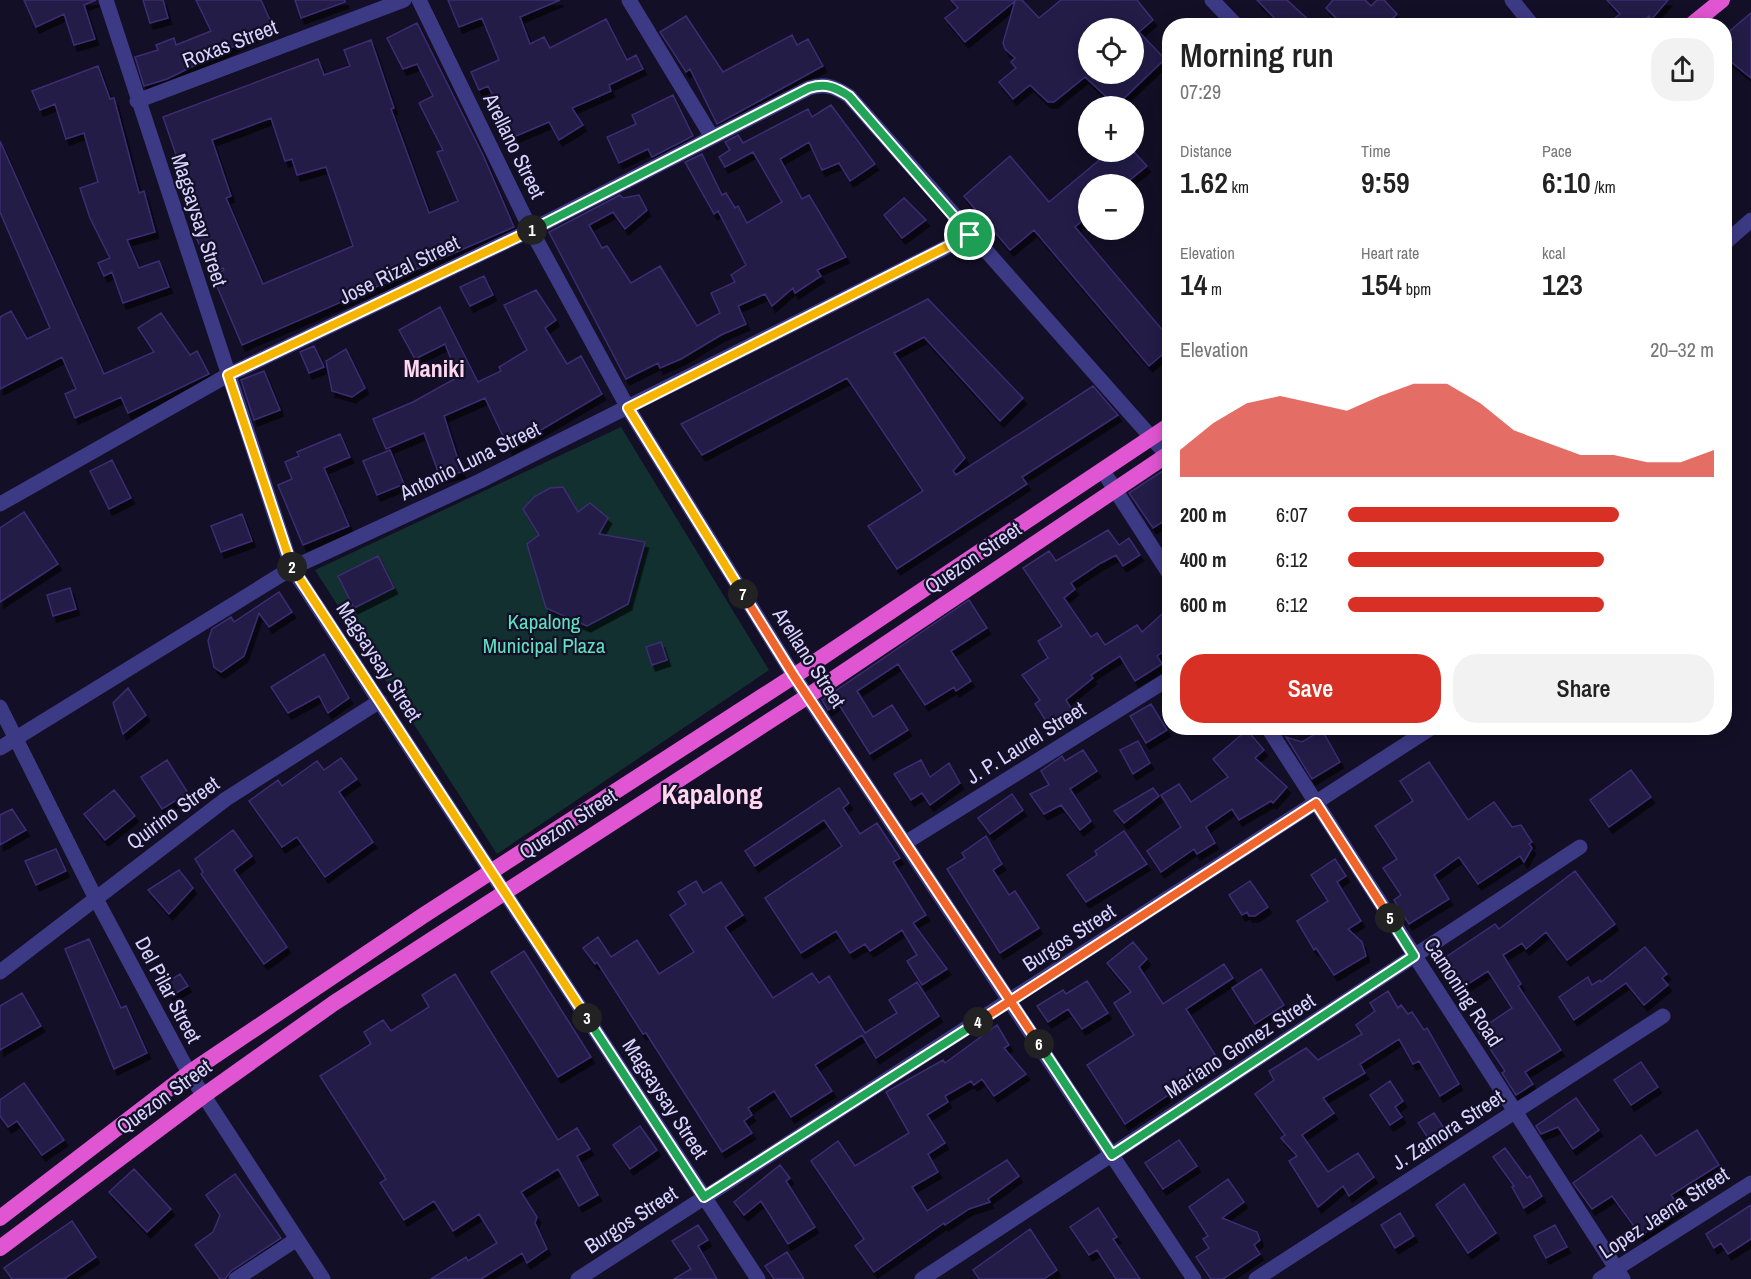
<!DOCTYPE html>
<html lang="en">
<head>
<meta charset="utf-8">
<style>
	body { margin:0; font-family:"Archivo Narrow",sans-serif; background:#f2f2f2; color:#222; height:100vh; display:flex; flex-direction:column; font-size:22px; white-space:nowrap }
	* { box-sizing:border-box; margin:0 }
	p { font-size:20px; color:#767676 }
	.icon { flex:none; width:33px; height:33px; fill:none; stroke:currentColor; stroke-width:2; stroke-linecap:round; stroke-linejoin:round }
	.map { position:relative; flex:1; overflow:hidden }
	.side { position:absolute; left:1162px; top:18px; width:570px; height:717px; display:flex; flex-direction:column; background:#fff; border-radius:24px; box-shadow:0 3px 15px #0003 }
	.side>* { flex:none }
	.fabs { position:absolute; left:1078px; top:18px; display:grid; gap:12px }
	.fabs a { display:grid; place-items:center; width:66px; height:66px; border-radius:50%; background:#fff; box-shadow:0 3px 15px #0003; font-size:30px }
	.pin { position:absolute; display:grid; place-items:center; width:51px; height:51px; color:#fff; margin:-26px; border:3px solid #fff; border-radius:50%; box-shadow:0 2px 6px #0007 }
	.km { position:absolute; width:30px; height:30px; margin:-15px; border-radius:50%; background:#222; color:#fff; font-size:16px; line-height:30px; text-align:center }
	.round { display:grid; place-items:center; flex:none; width:63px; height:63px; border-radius:24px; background:#f2f2f2 }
	.overview { display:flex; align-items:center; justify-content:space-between; height:102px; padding:0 18px }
	h1 { font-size:33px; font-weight:600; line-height:45px }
	.metrics { display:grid; grid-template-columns:repeat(3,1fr); gap:9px; height:102px; padding:6px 18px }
	.metrics div { display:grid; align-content:center }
	.metrics b { font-size:30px; font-weight:600 }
	.metrics small { font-size:16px; font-weight:400 }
	.metrics p { font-size:16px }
	.chart { height:168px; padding:12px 18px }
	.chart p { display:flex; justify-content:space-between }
	.chart svg { width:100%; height:108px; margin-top:6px; fill:#d93025; opacity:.7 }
	.button { display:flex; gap:12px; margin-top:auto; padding:12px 18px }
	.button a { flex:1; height:69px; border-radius:24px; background:#d93025; color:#fff; font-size:24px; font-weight:600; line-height:69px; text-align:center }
	.button a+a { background:#f2f2f2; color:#222 }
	ul { padding:0 18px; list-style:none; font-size:20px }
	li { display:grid; grid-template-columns:96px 72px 1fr; align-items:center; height:45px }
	li i { height:15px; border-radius:8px; background:#d93025 }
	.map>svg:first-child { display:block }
</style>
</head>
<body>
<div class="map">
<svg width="1751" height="1279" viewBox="0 0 1751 1279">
	<defs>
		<filter id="shadow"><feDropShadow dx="3.5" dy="6" stdDeviation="0" flood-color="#0009"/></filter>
	</defs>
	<rect width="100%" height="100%" fill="#130f26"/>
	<path fill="#12302f" d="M621 427 769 670 497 854 315 570Z"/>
	<path fill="#241b47" stroke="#3b2d73" stroke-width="1.5" fill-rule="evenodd" filter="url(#shadow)" d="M24 0H96L84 5 95 39 74 45 64 14 36 27Z
		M143 0H163L168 18 150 23Z
		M196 0H261L273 27 167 79 144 86 135 57 158 50 156 45 174 38 176 45 211 31Z
		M295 0H345V2L301 18Z
		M448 0H560L520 17 530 44 544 37 550 48 606 19 627 60 636 55 643 69 609 85 611 91 572 108 583 125 559 140 549 122 509 139 503 126 507 124 488 86 479 90 471 72 499 60 482 18 459 27Z
		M951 0H1022L1039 18 1061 0H1137L1153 20 1139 32 1165 59 1116 106 1085 77 1054 102H1048L1030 85 1013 99 999 82 1016 68 1011 62 1015 58 1005 49 1003 43 1015 1 965 42 945 18 958 8ZM1089 28H1134V74H1089Z
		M1257 0H1287L1315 26H1282Z
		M1333 0H1365L1371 6 1377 0H1384L1397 14 1385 26H1344L1326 8Z
		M1607 0H1668L1651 20 1649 16 1638 26H1605L1620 14Z
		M1751 13V78L1725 57V35Z
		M686 16 723 72 792 35 797 45 808 39 823 66 717 124 690 69 686 72 660 32Z
		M417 23 483 155 514 227 242 345 213 277 224 270 223 268 211 272 196 237 203 233 163 117 318 59 324 75 350 66 344 50 371 40 394 108 391 109 429 213 458 201 437 152 443 150 419 103 433 96 417 64 403 69 387 38ZM271 118 285 161 292 159 297 175 326 167 353 246 263 284 226 198 231 196 212 140Z
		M98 66 110 99 114 98 139 193 144 191 155 232 127 240 139 268 159 261 169 287 123 303 112 272 104 276 98 263 110 258 90 218 80 188 98 182 84 133 66 139 55 104 40 110 32 91Z
		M673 95 693 136 652 157 648 149 619 163 607 137 636 124 632 115Z
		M831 105 875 164 850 181 839 163 822 170 809 142 780 159 802 199 809 195 846 257 817 270 821 276 795 293 793 288 772 306 765 294 738 306 746 324 721 335 681 359 660 368 658 363 626 379 549 232 620 195 623 198 639 195 647 210 625 229 613 212 589 225 602 248 607 246 631 283 660 266 697 326 720 313 711 293 735 282 731 275 746 265 718 211 714 214 685 162 702 154 722 195 726 193 735 208 738 206 747 223 782 202 753 152 725 167 719 157 730 150 725 142 738 135 743 143 808 109 812 117Z
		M0 141 104 374 154 352 138 328 161 313 190 355 197 351 209 374 128 413 121 397 75 418 65 394 76 389 62 357 0 389V317L11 311 27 339 50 328 0 212Z
		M1109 152H1134L1147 166 1125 184H1089V215L1075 227 1170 339V348L1149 366 1034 230 1010 250 964 196 1010 156 1049 202Z
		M904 198 926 220 902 238 884 215Z
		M484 276 493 295 470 306 460 287Z
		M536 290 556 320 545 328 567 364 581 356 602 394 509 449 485 398 444 416 462 472 440 477 424 433 386 449 373 419 413 402 458 377 445 344 415 359 399 330 440 307 478 382 501 371 499 367 527 350 504 305Z
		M928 299 1023 398 1000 421 924 337 894 353 965 458 953 471 956 475 1093 386 1118 415 1022 477 1027 484 897 569 868 526 923 491 847 378 702 455 681 424Z
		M314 346 324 367 309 373 300 352Z
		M346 349 365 388 352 397 332 391 326 361Z
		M264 371 280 410 254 420 241 380Z
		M340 434 350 457 324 468 349 526 303 545 278 485 292 479 285 462 299 456 297 452Z
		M390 450 404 484 377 495 363 461Z
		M112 460 131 498 109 509 90 471Z
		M1164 470 1170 479V517L1153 528 1129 493Z
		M563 487 578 512 590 503 608 518 599 534 645 542 628 604 587 626 546 608 527 544 539 535 523 509 534 497 550 488Z
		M24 512 58 564 0 602V528Z
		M242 514 252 541 221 552 211 526Z
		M1108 530 1119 545 1129 538 1140 555 1123 566 1116 555 1101 563 1071 583 1075 589 1064 598 1091 637 1097 633 1105 645 1137 625 1142 632 1170 607V647L1157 656 1162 664 1135 681 1120 656 1091 675 1093 678 1066 700 1073 712 1048 724 1035 704 1040 700 1022 675 1048 658 1038 641 1062 626 1023 568 1049 551 1056 561Z
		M378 556 394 588 354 608 338 576Z
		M70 588 76 609 53 616 47 595Z
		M279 592 292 612 269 627 259 613 244 656 221 672 214 667 208 641 212 629 231 617 234 622Z
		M969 600 987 628 951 651 971 681 956 691 954 687 925 705 898 664 857 691 873 717 892 705 908 730 870 754 838 703 828 710 822 700Z
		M661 642 667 660 652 665 646 647Z
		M324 654 349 698 328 713 319 696 288 713 271 687Z
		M128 688 146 715 123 734 113 703Z
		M1151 704 1167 730 1146 743 1130 716Z
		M1247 730 1264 750 1255 758 1287 787 1273 803 1271 801 1239 820 1232 809 1206 827 1215 843 1197 854 1194 849 1161 872 1147 851 1181 827 1161 795 1179 784 1191 802 1228 777 1213 759Z
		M1322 730 1340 762 1312 779 1286 737 1302 742Z
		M1138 741 1150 763 1133 774 1120 750Z
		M1083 750 1097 771 1070 789 1091 821 1080 830 1061 805 1044 814 1030 794 1049 785 1041 771 1062 756 1065 761Z
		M341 758 357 779 339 792 373 842 325 877 297 837 282 847 249 801 278 780 282 786 317 761 324 770Z
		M167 760 188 793 162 809 141 777Z
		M921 760 930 777 949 763 960 783 930 805 922 793 911 800 894 774Z
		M1429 762 1468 820 1494 802 1512 827 1521 825 1532 842 1529 844 1532 848 1524 862 1520 856 1478 884 1459 857 1434 875 1449 899 1409 924 1394 900 1401 895 1383 868 1397 859 1375 826 1413 801 1400 781Z
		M1631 770 1651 797 1609 827 1590 800Z
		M839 788 849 803 843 808 860 834 877 823 900 858 893 862 926 915 913 923 947 969 922 985 907 961 917 955 902 930 870 951 865 944 850 953 836 931 801 953 765 898 842 846 824 820 755 866 745 851Z
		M1153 788 1159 796 1124 823 1114 811Z
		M114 790 135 816 105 840 84 814Z
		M1012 794 1023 810 990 834 978 818Z
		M12 809 26 830 0 845V815Z
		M233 830 252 856 234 870 287 947 264 964 201 874 203 872 195 859Z
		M1124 831 1147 864 1086 902 1067 875 1097 855 1095 851Z
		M986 836 1002 864 993 870 1009 895 1015 891 1039 928 1000 953 947 869 965 858 962 853Z
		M56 849 66 871 36 885 25 861Z
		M1335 859 1346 876 1337 882 1361 921 1348 929 1362 942 1366 956 1334 975 1316 948 1314 950 1297 921 1328 901 1311 875Z
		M179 870 193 888 169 914 148 890Z
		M1575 871 1615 924 1567 960 1546 932 1526 949 1522 943 1503 955 1521 984 1518 986 1561 1050 1525 1072 1533 1084 1516 1095 1502 1073 1505 1071 1478 1031 1512 1008 1488 971 1465 986 1446 957 1495 924 1499 929Z
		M696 881 703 893 721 882 743 915 725 927 773 998 812 973 819 983 829 976 865 1033 897 1013 889 1000 917 982 939 1016 876 1058 862 1035 815 1065 832 1091 791 1117 774 1091 748 1108 752 1115 744 1121 752 1133 722 1152 646 1033 643 1034 597 962 595 964 583 948 598 937 611 957 637 940 659 974 694 952 670 915 686 904 678 892Z
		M1250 881 1268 907 1255 916H1249L1247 912 1242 915 1229 895Z
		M89 939 121 1008 126 1006 147 1053 114 1069 65 949Z
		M1133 942 1147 959 1139 967 1163 1004 1224 964 1233 978 1186 1009 1219 1061 1125 1124 1087 1065 1134 1035 1114 1003 1131 992 1107 963Z
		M1645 947 1667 974 1662 978 1668 985 1644 1005 1626 983 1574 1020 1559 997 1588 977 1592 985 1600 980 1601 982Z
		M524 951 591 1057 558 1077 491 972Z
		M1261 969 1284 1005 1255 1024 1232 988Z
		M180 974 188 986 171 996 164 984Z
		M455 974 558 1140 577 1128 590 1149 577 1156 598 1195 579 1206 558 1169 521 1192 537 1217 535 1223 547 1249 527 1263 522 1253 481 1279H431L466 1257 468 1261 497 1243 479 1214 453 1231 434 1201 404 1220 380 1183 386 1179 320 1076 371 1044 364 1032 383 1020 391 1031 429 1007 422 995Z
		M1087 981 1108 1013 1082 1029 1068 1009 1048 1022 1037 1006 1063 990 1066 994Z
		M1388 991 1398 1008 1401 1005 1408 1014 1412 1012 1424 1030 1427 1028 1459 1084 1440 1096 1419 1061 1413 1064 1399 1039 1360 1064 1365 1073 1323 1098 1334 1113 1302 1135 1328 1172 1358 1153 1374 1177 1349 1196 1343 1186 1318 1207 1289 1161 1297 1156 1281 1138 1285 1135 1255 1094 1274 1080 1269 1071 1306 1048 1318 1060 1362 1034 1356 1025 1375 1011 1370 1003Z
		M22 993 41 1026 0 1050V1006Z
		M997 1025 1009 1045 1004 1048 1026 1074 994 1096 982 1079 974 1085 971 1081 945 1096 948 1102 927 1115 945 1143 928 1154 938 1172 912 1187 927 1211 1007 1160 1019 1176 988 1199 990 1202 969 1209 945 1225 944 1223 874 1272 855 1246 864 1239 811 1161 838 1141 855 1166 909 1133 886 1092 943 1060 945 1063Z
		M1641 1062 1658 1087 1631 1105 1614 1080Z
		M1390 1081 1403 1101 1395 1107 1402 1117 1390 1125 1370 1095Z
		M24 1083 64 1140 42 1155 17 1121 8 1127 0 1116V1100Z
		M1576 1098 1599 1130 1573 1149 1558 1127 1541 1134 1536 1126Z
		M1434 1113 1447 1133 1432 1144 1418 1123Z
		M640 1126 657 1150 630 1169 613 1145Z
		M1697 1130 1719 1165 1671 1195 1680 1207 1641 1236 1612 1196 1592 1209 1573 1183 1641 1135 1656 1156Z
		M1179 1140 1197 1166 1163 1189 1145 1163Z
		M1505 1148 1527 1178 1530 1176 1542 1196 1524 1208 1512 1187 1514 1186 1493 1157Z
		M780 1165 790 1178 786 1181 815 1227 788 1244 761 1201 744 1215 734 1202Z
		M134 1169 171 1209 147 1232 109 1192Z
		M235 1174 281 1238 231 1271 225 1279H220L195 1245 213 1232 220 1215 206 1195Z
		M1228 1179 1244 1202 1222 1218 1257 1232 1260 1240 1254 1245 1260 1254 1223 1279H1211L1196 1257 1209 1248 1203 1239 1208 1236 1189 1207Z
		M1464 1184 1496 1233 1468 1253 1436 1205Z
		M1751 1205V1239L1728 1254 1721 1243 1714 1248 1706 1234Z
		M1098 1208 1117 1237 1113 1239 1140 1279H1116L1097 1250 1089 1255 1070 1227Z
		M1400 1213 1414 1236 1395 1248 1381 1225Z
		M72 1221 96 1257 64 1279H12L4 1268Z
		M698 1225 708 1240 698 1246 717 1279H674L691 1269 672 1241Z
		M1555 1225 1567 1247 1546 1258 1534 1236Z
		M1030 1229 1057 1270 1044 1279H979L973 1270Z
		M787 1252 804 1279H774L765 1266Z"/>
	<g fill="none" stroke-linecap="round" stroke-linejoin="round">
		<path stroke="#3d3a85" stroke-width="15" d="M106 0 292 568 758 1279
			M419 0 531 230 628 408 794 676 1194 1279
			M629 0 712 137
			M1212 0 1237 26
			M1512 0 1533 26
			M137 101 404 0
			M1725 243 1751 220
			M0 504 228 375 531 230 809 88C826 83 835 87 849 96L1167 455
			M0 707 95 897 189 1073 323 1279
			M0 748 292 568 480 481 971 235
			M905 843 1170 678
			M0 972 226 799 380 701
			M236 1279 297 1239
			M578 1279 1431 728
			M922 1279 1580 847
			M1256 1279 1663 1016
			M1600 1279 1751 1183"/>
		<path stroke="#3d3a85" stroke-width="15" d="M1103 471 1170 575
			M1268 728 1623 1279"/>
		<path stroke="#e055d1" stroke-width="16" d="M1690 26 1722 0
			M0 1218 189 1073 424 915 794 676 1170 425
			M0 1248 203 1096 334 1003 808 696 1170 453"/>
	</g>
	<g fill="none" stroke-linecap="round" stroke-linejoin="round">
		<g stroke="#fff" stroke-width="12">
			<path id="split-1" d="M532 230 809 88C826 83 835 87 849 96L970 235"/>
		</g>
		<g stroke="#fff" stroke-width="12">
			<path id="split-2" d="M292 567 228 375 532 230"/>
		</g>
		<g stroke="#fff" stroke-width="12">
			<path id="split-3" d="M292 567 587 1018"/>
		</g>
		<g stroke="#fff" stroke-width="12">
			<path id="split-4" d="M587 1018 704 1197 978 1022"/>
		</g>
		<g stroke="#fff" stroke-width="12">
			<path id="split-5" d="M978 1022 1316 803 1390 918"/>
		</g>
		<g stroke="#fff" stroke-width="12">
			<path id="split-6" d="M1039 1044 1112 1155 1414 956 1390 918"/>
		</g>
		<g stroke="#fff" stroke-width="12">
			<path id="split-7" d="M743 594 794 676 1039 1044"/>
		</g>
		<g stroke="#fff" stroke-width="12">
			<path id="split-8" d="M743 594 628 408 970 235"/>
		</g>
		<use href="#split-1" stroke="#22a559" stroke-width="8"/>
		<use href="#split-2" stroke="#f5b400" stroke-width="8"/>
		<use href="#split-3" stroke="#f5b400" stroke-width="8"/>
		<use href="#split-4" stroke="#22a559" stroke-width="8"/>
		<use href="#split-5" stroke="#f0652b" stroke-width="8"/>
		<use href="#split-6" stroke="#22a559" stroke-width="8"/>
		<use href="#split-7" stroke="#f0652b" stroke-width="8"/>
		<use href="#split-8" stroke="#f5b400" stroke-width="8"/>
	</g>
	<g text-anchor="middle" stroke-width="4.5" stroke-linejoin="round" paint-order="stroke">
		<g font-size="21" fill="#d9d4ff" stroke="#130f26">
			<text transform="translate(230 44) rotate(-21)" y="7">Roxas Street</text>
			<text transform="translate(514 146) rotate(64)" y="7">Arellano Street</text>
			<text transform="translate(199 220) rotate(72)" y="7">Magsaysay Street</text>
			<text transform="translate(399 270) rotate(-26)" y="7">Jose Rizal Street</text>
			<text transform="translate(470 461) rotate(-26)" y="7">Antonio Luna Street</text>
			<text transform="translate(973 558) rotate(-34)" y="7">Quezon Street</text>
			<text transform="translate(809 658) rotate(57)" y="7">Arellano Street</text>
			<text transform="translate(379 662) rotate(57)" y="7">Magsaysay Street</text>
			<text transform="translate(1026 743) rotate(-32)" y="7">J. P. Laurel Street</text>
			<text transform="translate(173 813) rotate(-36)" y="7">Quirino Street</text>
			<text transform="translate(568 824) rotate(-33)" y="7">Quezon Street</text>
			<text transform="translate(1069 938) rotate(-33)" y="7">Burgos Street</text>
			<text transform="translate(168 990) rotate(62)" y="7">Del Pilar Street</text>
			<text transform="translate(1463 992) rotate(57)" y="7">Camoning Road</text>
			<text transform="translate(1240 1046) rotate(-33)" y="7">Mariano Gomez Street</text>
			<text transform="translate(164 1097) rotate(-36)" y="7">Quezon Street</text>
			<text transform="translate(665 1099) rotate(57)" y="7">Magsaysay Street</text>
			<text transform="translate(1448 1130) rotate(-33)" y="7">J. Zamora Street</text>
			<text transform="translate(1664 1213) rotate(-33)" y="7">Lopez Jaena Street</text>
			<text transform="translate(631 1220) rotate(-33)" y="7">Burgos Street</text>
		</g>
		<g font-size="21" fill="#5fe0c0" stroke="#130f26">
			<text x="544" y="629">Kapalong<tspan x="544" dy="24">Municipal Plaza</tspan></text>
		</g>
		<g font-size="24" font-weight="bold" fill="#ffd6f0" stroke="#130f26">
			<text x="434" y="377">Maniki</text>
		</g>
		<g font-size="27" font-weight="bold" fill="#ffd6f0" stroke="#130f26">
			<text x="712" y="804">Kapalong</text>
		</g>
	</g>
</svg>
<div class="fabs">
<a><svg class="icon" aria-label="locate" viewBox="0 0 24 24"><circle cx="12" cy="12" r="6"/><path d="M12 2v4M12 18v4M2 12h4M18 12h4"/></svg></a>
<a>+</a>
<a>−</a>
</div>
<div class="pin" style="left:970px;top:235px;background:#1e9e55"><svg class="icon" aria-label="arrive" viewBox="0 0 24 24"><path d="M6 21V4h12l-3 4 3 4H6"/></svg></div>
<b class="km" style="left:532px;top:230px">1</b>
<b class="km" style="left:292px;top:567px">2</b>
<b class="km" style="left:587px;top:1018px">3</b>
<b class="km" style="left:978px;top:1022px">4</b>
<b class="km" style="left:1390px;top:918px">5</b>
<b class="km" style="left:1039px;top:1044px">6</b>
<b class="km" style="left:743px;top:594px">7</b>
<section class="side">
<div class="overview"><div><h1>Morning run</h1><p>07:29</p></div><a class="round"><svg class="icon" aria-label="share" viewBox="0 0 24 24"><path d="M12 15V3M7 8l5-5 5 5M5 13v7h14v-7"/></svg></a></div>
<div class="metrics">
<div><p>Distance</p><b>1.62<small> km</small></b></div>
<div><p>Time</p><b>9:59</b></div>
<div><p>Pace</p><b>6:10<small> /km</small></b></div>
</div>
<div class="metrics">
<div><p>Elevation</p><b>14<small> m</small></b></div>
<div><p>Heart rate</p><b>154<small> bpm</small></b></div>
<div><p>kcal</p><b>123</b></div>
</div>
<div class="chart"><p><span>Elevation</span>20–32 m</p>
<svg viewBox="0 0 160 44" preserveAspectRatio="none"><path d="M0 44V33L10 22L20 14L30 11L40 14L50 17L60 11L70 6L80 6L90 14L100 25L110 30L120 35L130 35L140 38L150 38L160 33V44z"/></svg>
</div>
<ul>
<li><b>200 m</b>6:07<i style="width:74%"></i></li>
<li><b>400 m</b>6:12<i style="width:70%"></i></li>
<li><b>600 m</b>6:12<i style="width:70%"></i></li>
</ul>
<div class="button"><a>Save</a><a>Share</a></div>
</section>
</div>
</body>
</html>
